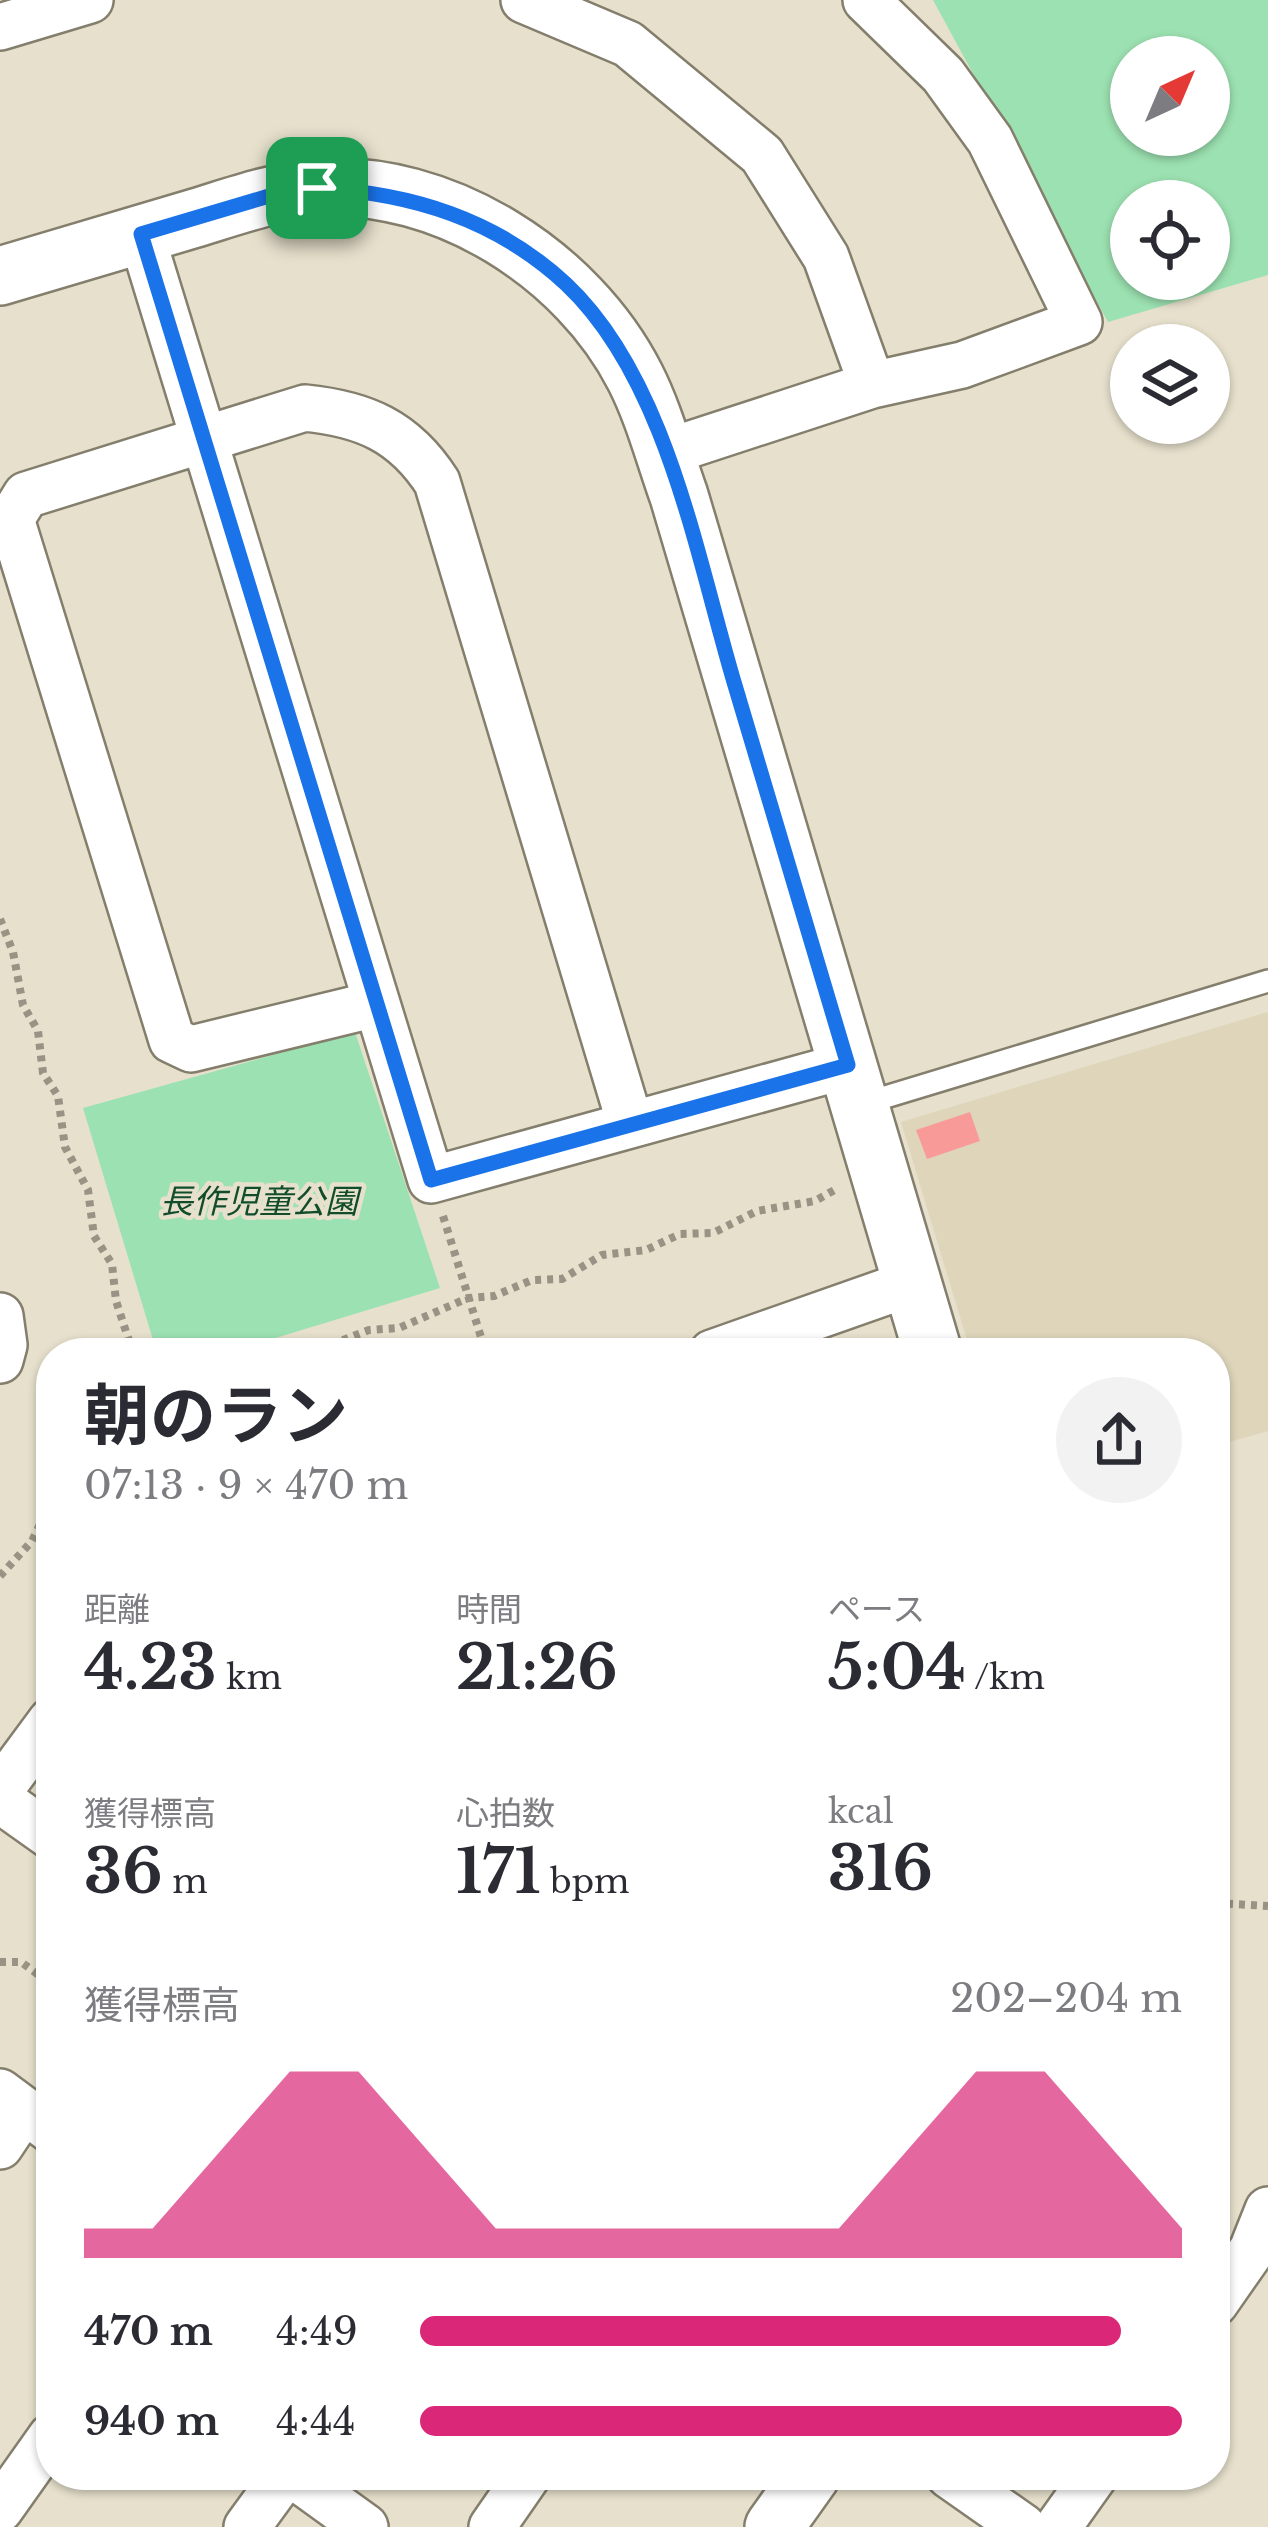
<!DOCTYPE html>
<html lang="ja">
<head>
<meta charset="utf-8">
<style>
	body { margin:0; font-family:"Libre Baskerville","Noto Sans JP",serif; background:#f2f2f3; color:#2b2b33; height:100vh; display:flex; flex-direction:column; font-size:45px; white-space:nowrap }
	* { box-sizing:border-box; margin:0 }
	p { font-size:39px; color:#7c7c81 }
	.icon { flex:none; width:66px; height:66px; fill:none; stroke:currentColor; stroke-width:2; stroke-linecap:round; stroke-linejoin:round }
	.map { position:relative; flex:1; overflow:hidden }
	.details { position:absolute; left:36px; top:1338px; width:1194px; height:1152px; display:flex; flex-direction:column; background:#fff; border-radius:48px; box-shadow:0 3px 9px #0004 }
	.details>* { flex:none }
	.needle { width:78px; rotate:44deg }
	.tools { position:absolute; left:1110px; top:36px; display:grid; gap:24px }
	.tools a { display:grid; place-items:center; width:120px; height:120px; border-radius:50%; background:#fff; box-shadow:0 3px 9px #0004; font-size:60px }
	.pin { position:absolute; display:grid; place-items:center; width:102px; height:102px; color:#fff; margin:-51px; border-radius:24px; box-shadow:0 6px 18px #0006 }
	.round { display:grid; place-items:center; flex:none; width:126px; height:126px; border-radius:63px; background:#f2f2f3 }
	.overview { display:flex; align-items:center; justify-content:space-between; height:204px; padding:0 48px }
	h1 { font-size:66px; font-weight:700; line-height:90px }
	.metrics { display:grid; grid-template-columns:repeat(3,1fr); gap:18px; height:204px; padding:12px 48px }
	.metrics div { display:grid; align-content:center }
	.metrics b { font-size:60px; font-weight:700 }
	.metrics small { font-size:33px; font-weight:400 }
	.metrics p { font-size:33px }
	.chart { height:336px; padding:24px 48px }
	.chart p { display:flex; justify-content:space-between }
	.chart svg { width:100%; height:216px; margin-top:12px; fill:#db2777; opacity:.7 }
	ul { padding:0 48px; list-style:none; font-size:39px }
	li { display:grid; grid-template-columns:192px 144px 1fr; align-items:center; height:90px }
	li i { height:30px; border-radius:15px; background:#db2777 }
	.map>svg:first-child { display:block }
</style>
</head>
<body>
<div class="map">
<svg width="1268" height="2527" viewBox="0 0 1268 2527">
	<rect width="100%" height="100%" fill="#e6e0cc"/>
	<path fill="#ded5bb" d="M1268 1012V1431L1215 1446V1353H971L901 1122Z"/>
	<path fill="#9ce1b1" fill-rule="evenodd" d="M933 0H1268V275L1108 322ZM1131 57H1209V135H1131ZM1131 201H1209V279H1131Z
		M355 1032 440 1288 226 1353H157L83 1108Z"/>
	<path fill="#f89b98" d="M970 1112 980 1141 927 1159 916 1130Z"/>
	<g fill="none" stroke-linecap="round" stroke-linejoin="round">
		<g stroke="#847e6c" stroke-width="26">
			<path id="service" d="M859 1105 1268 981"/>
		</g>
		<g stroke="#847e6c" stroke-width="50">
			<path id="minor" d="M524 0 628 44 762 155 826 257 872 385
				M0 27 90 0
				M141 234 431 1180 848 1065
				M664 453 872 385 962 365 1079 322 990 140 943 75 866 0
				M376 1004 191 1049 172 1040 11 519 26 495 305 408C364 414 404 431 437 482L630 1123
				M0 1316 4 1345 0 1360
				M712 1353 911 1283
				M0 1790 51 1721
				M0 1800 51 1836
				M0 2092 51 2130
				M0 2146 24 2110
				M1215 2303 1252 2250 1268 2210
				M293 2475 365 2527
				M949 2475 1023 2527
				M0 2509 51 2437
				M247 2527 285 2475
				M492 2527 528 2475
				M1058 2527 1095 2475"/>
		</g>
		<g stroke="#847e6c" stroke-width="62">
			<path id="tertiary" d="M0 276C64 257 128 238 192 219 232 207 273 192 315 188 443 178 578 265 635 377 654 414 665 457 679 496L933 1353
				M774 2527 811 2475"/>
		</g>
		<path stroke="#989384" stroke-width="8" stroke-dasharray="6 6" stroke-linecap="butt" d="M0 919 13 952 23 1005 38 1031 43 1073 58 1096 65 1147 88 1190 94 1236 112 1264 116 1301 133 1353
			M443 1216 486 1353
			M309 1353 369 1330 399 1328 468 1298 494 1296 532 1280 562 1279 602 1255 646 1250 680 1234 713 1233 757 1211 815 1201 838 1188
			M0 1576 32 1541 51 1501
			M1215 1903 1268 1906
			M0 1962H21L51 1984"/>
		<use href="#service" stroke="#fff" stroke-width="21"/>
		<use href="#minor" stroke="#fff" stroke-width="45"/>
		<use href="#tertiary" stroke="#fff" stroke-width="57"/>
	</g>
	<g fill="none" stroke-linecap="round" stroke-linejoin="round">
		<g stroke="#fff" stroke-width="24">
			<path id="route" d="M317 188C411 193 496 219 566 284 666 378 696 554 734 682 772 810 810 938 848 1065L431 1180 141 234 269 196Z"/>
		</g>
		<use href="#route" stroke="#1a73e8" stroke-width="15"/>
	</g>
	<g text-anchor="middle" stroke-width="9" stroke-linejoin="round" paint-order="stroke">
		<g font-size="33" font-style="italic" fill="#114d2a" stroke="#e6e0cc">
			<text x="259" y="1213">長作児童公園</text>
		</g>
	</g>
</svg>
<div class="tools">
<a><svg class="needle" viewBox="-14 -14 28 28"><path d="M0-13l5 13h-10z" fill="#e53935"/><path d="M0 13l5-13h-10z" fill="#7c7c81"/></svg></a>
<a><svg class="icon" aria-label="locate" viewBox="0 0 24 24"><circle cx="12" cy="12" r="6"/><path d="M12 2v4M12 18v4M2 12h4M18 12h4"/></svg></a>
<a><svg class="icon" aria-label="layers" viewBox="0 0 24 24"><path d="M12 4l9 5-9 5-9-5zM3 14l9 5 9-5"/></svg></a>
</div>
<div class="pin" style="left:317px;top:188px;background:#1e9e55"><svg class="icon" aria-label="arrive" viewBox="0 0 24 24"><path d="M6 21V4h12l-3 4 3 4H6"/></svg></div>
<section class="details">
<div class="overview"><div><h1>朝のラン</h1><p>07:13 · 9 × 470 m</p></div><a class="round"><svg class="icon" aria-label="share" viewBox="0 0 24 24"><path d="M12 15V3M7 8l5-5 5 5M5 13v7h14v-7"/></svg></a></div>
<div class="metrics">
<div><p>距離</p><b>4.23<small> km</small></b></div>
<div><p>時間</p><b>21:26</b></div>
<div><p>ペース</p><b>5:04<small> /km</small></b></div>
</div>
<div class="metrics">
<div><p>獲得標高</p><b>36<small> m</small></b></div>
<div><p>心拍数</p><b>171<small> bpm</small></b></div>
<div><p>kcal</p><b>316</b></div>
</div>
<div class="chart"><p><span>獲得標高</span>202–204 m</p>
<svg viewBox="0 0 160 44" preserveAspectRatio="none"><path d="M0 44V38L10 38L20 22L30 6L40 6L50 22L60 38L70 38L80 38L90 38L100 38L110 38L120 22L130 6L140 6L150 22L160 38V44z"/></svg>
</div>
<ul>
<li><b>470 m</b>4:49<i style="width:92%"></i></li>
<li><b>940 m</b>4:44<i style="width:100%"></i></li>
</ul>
</section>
</div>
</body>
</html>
